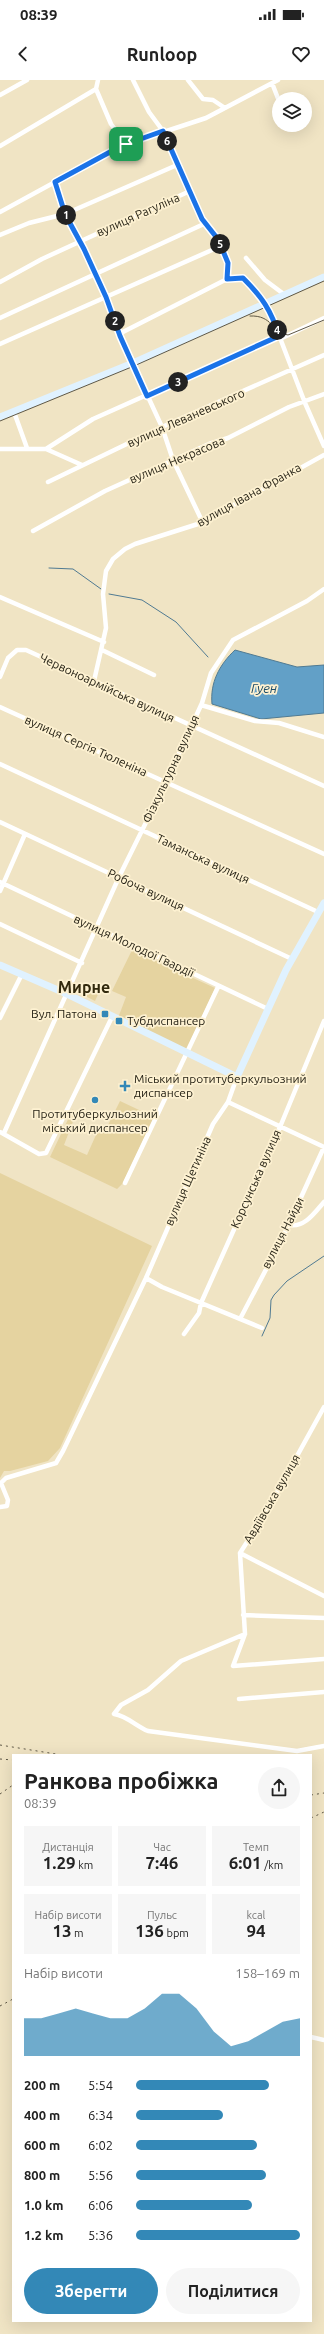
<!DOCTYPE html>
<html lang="uk">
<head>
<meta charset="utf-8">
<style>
	body { margin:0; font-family:Ubuntu,sans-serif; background:#f6f6f6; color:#222; height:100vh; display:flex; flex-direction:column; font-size:15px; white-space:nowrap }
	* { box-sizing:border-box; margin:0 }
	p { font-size:13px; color:#767676 }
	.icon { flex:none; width:22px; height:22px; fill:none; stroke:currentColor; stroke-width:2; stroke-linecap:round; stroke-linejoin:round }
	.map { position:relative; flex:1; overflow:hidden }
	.side { position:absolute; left:12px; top:1674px; width:300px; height:568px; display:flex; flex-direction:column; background:#fff; border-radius:0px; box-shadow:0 4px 16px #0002 }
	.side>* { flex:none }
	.tools { position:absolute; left:272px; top:12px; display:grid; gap:8px }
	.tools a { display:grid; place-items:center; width:40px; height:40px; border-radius:50%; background:#fff; box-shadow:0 4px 16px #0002; font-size:20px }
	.pin { position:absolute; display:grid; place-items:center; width:34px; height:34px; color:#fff; margin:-17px; border-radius:8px; box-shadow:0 2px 6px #0006 }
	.km { position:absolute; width:20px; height:20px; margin:-10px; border-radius:50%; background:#222; color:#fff; font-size:11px; line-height:20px; text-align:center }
	.round { display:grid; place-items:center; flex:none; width:42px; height:42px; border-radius:21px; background:#f6f6f6 }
	.summary { display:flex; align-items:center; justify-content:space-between; height:68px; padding:0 12px }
	h1 { font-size:22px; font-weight:700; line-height:30px }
	.figures { display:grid; grid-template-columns:repeat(3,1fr); gap:6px; height:68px; padding:4px 12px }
	.figures div { display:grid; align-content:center; border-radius:0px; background:#f6f6f6; text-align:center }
	.figures b { font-size:17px; font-weight:700 }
	.figures small { font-size:11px; font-weight:400 }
	.figures p { font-size:11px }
	.chart { height:112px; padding:8px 12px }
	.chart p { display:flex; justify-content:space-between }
	.chart svg { width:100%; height:72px; margin-top:4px; fill:#3388b7; opacity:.7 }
	.primary-button { display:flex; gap:8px; margin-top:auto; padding:8px 12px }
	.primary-button a { flex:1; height:46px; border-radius:24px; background:#3388b7; color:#fff; font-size:16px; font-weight:700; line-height:46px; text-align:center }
	.primary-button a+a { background:#f6f6f6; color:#222 }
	ul { padding:0 12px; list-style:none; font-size:13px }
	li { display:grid; grid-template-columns:64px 48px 1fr; align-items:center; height:30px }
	li i { height:10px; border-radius:5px; background:#3388b7 }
	.status { display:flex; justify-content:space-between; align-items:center; height:28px; padding:0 20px; background:#fff; direction:ltr }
	.status svg { height:11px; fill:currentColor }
	header { display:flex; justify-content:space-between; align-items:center; height:52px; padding:0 12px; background:#fff; font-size:18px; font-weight:700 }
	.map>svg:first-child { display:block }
</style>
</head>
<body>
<div class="status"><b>08:39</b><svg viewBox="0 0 49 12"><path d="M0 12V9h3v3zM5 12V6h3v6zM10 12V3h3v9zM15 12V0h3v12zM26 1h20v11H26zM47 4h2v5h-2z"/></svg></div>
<header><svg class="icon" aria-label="back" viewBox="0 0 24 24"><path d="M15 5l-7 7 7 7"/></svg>Runloop<svg class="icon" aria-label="heart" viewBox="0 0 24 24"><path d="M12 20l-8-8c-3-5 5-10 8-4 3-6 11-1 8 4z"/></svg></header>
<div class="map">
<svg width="324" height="2254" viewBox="0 0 324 2254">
	<rect width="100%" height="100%" fill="#f0e4c4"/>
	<path fill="#e5d3a0" d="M132 870 215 908 186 971 118 938 126 917 112 911Z
		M86 903 100 910 95 921 81 914Z
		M120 1021 154 1037 123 1103 117 1109 50 1077 73 1029 74 1039 64 1065 87 1075 100 1046 106 1049Z
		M0 1093 152 1166 60 1368 48 1381 10 1391H4L0 1398Z"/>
	<path fill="#62a0c7" stroke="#507a92" d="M235 570 297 587 324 585V633L261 639 212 624C210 603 219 585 235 570Z"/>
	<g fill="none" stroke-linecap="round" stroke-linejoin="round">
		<path stroke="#507a92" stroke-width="1" d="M49 488 73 489 101 509
			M109 514 142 520 176 542 208 577
			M262 1256 270 1238 271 1220 274 1215 287 1201 324 1176"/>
		<path stroke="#fff" stroke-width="4.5" d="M133 0 149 32 163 51 202 139 217 158 227 183V199L243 198 267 224 305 323 324 366
			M188 0 203 19 213 20 225 28
			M272 3 279 21
			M96 9 98 0
			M0 15 27 0
			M0 66 96 9 111 44 126 64
			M55 102 65 134 84 169 107 217 120 256 162 347 173 380 202 441
			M0 132 121 66 206 38 278 0
			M0 155 29 143 65 134 177 85
			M246 178 265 200 285 215
			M0 202 42 179 190 111
			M0 238 206 143
			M119 254 227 199
			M280 259 324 238
			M0 264 221 166
			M14 332 27 368
			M0 369H46L93 339 279 256
			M46 369 82 385
			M48 402 162 347 324 275
			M33 451 105 411 209 364 228 358 289 327 324 314
			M0 517 104 562
			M102 570 154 595
			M0 597 8 578 17 570H26L324 706
			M94 601 106 548 103 514 106 491 113 479 125 469 135 464 201 443 324 375
			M201 625 255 641 279 643 324 657
			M0 627 324 774
			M0 684 318 832
			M0 742 292 879
			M0 802 268 929
			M0 811 25 754
			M0 844 82 883
			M0 938 22 894
			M228 1022 324 1067
			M0 1052 39 1074 46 1073 112 937
			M4 1053 119 797 166 702 202 623 211 593 233 560 307 521 324 509
			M125 1103 218 907
			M289 1145C305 1148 315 1132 324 1122
			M146 1198 162 1207 262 1248
			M240 1239 282 1159 324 1067
			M184 1254 199 1233 201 1223 280 1047 324 941
			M324 1327 265 1434 240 1473 245 1554 233 1586 324 1579
			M0 1427 7 1426 8 1420 1 1403 6 1398 56 1383 63 1371 146 1198 213 1044 228 1022 237 997
			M240 1473 324 1516
			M243 1535 324 1538
			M245 1554 181 1581 148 1610 121 1625 114 1634C127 1636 136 1646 148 1651L297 1671 324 1666
			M239 1619 324 1612
			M311 1957 324 1960"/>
		<path stroke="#e0f2ff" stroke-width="7" d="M0 337 133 283 324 197
			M0 885 67 914 237 997 286 890 324 823"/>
		<path stroke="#5e5745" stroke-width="1" d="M250 236C273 235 271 252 288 255L324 240
			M0 341 134 286 324 201"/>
		<path stroke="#5e5745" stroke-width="1" stroke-dasharray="2 4" stroke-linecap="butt" d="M0 1665 62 1675
			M0 1679 13 1680
			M0 1714 13 1705
			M311 1715 324 1713
			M311 1738 324 1732
			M0 1926 13 1919"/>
	</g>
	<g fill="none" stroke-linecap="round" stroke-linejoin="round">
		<g stroke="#fff" stroke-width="8">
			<path id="route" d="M163 51 202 139 217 158 221 166 228 183 227 199 243 198C262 217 271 230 279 256L147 316 120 256 106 217 84 169 65 134 55 102 121 66Z"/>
		</g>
		<use href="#route" stroke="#1a73e8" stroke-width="5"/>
	</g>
	<g fill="#3388b7" stroke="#fdf1d1" stroke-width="1.5">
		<rect x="101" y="930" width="8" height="8" rx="2"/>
		<rect x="115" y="937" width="8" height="8" rx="2"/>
		<path d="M123 1000h4v4h4v4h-4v4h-4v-4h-4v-4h4z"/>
		<circle cx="95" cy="1020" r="4"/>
	</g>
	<g text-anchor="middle" stroke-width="3.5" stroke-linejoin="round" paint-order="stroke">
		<g font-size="12" fill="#262215" stroke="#fdf1d1">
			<text transform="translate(138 135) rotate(-24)" y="4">вулиця Рагуліна</text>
			<text transform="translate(186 338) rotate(-24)" y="4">вулиця Леваневського</text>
			<text transform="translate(177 380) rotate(-23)" y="4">вулиця Некрасова</text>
			<text transform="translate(249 415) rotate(-29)" y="4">вулиця Івана Франка</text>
			<text transform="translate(107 608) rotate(25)" y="4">Червоноармійська вулиця</text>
			<text transform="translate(86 666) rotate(24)" y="4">вулиця Сергія Тюленіна</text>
			<text transform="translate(171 689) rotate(-65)" y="4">Фізкультурна вулиця</text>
			<text transform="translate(203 779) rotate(25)" y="4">Таманська вулиця</text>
			<text transform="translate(146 810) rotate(25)" y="4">Робоча вулиця</text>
			<text transform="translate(134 866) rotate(25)" y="4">вулиця Молодої Гвардії</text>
			<text transform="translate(256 1099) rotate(-66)" y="4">Корсунська вулиця</text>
			<text transform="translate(188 1101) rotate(-66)" y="4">вулиця Щетиніна</text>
			<text transform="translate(283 1153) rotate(-63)" y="4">вулиця Найди</text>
			<text transform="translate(272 1419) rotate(-60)" y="4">Авдіївська вулиця</text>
		</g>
		<g font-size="12" fill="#262215" stroke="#fdf1d1" text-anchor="start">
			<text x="97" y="938" text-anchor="end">Вул. Патона</text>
			<text x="127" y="945">Тубдиспансер</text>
			<text x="134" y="1003">Міський протитуберкульозний<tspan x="134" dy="14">диспансер</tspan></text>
			<text x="95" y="1038" text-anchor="middle">Протитуберкульозний<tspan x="95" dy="14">міський диспансер</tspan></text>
		</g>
		<g font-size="13" font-style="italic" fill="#1b4b67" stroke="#fdf1d1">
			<text x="264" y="613">Гуен</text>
		</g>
		<g font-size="16" font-weight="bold" fill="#32290d" stroke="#fdf1d1">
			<text x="84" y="913">Мирне</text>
		</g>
	</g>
</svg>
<div class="tools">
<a><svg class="icon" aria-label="layers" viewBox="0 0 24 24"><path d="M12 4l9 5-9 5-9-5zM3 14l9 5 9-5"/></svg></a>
</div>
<div class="pin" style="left:126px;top:64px;background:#1e9e55"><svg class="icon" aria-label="arrive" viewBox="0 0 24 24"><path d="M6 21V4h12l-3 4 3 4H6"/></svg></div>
<b class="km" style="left:66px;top:135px">1</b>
<b class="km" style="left:115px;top:241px">2</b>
<b class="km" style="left:178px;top:302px">3</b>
<b class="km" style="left:277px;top:250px">4</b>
<b class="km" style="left:220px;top:164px">5</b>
<b class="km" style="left:167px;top:61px">6</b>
<section class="side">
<div class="summary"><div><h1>Ранкова пробіжка</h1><p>08:39</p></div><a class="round"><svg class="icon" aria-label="share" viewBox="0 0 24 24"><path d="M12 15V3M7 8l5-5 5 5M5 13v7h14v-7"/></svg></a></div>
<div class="figures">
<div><p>Дистанція</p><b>1.29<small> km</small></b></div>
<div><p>Час</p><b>7:46</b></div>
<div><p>Темп</p><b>6:01<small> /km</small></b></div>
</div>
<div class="figures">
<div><p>Набір висоти</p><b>13<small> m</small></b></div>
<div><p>Пульс</p><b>136<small> bpm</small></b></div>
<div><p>kcal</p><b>94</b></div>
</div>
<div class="chart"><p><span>Набір висоти</span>158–169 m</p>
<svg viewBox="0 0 160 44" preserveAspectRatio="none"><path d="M0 44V21L10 21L20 18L30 15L40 18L50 21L60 21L70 15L80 6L90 6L100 15L110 29L120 38L130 35L140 29L150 23L160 21V44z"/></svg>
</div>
<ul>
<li><b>200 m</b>5:54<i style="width:81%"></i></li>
<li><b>400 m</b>6:34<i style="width:53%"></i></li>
<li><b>600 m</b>6:02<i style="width:74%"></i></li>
<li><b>800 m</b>5:56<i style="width:79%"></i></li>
<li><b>1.0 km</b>6:06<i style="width:71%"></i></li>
<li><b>1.2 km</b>5:36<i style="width:100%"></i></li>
</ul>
<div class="primary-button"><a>Зберегти</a><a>Поділитися</a></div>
</section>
</div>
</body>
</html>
